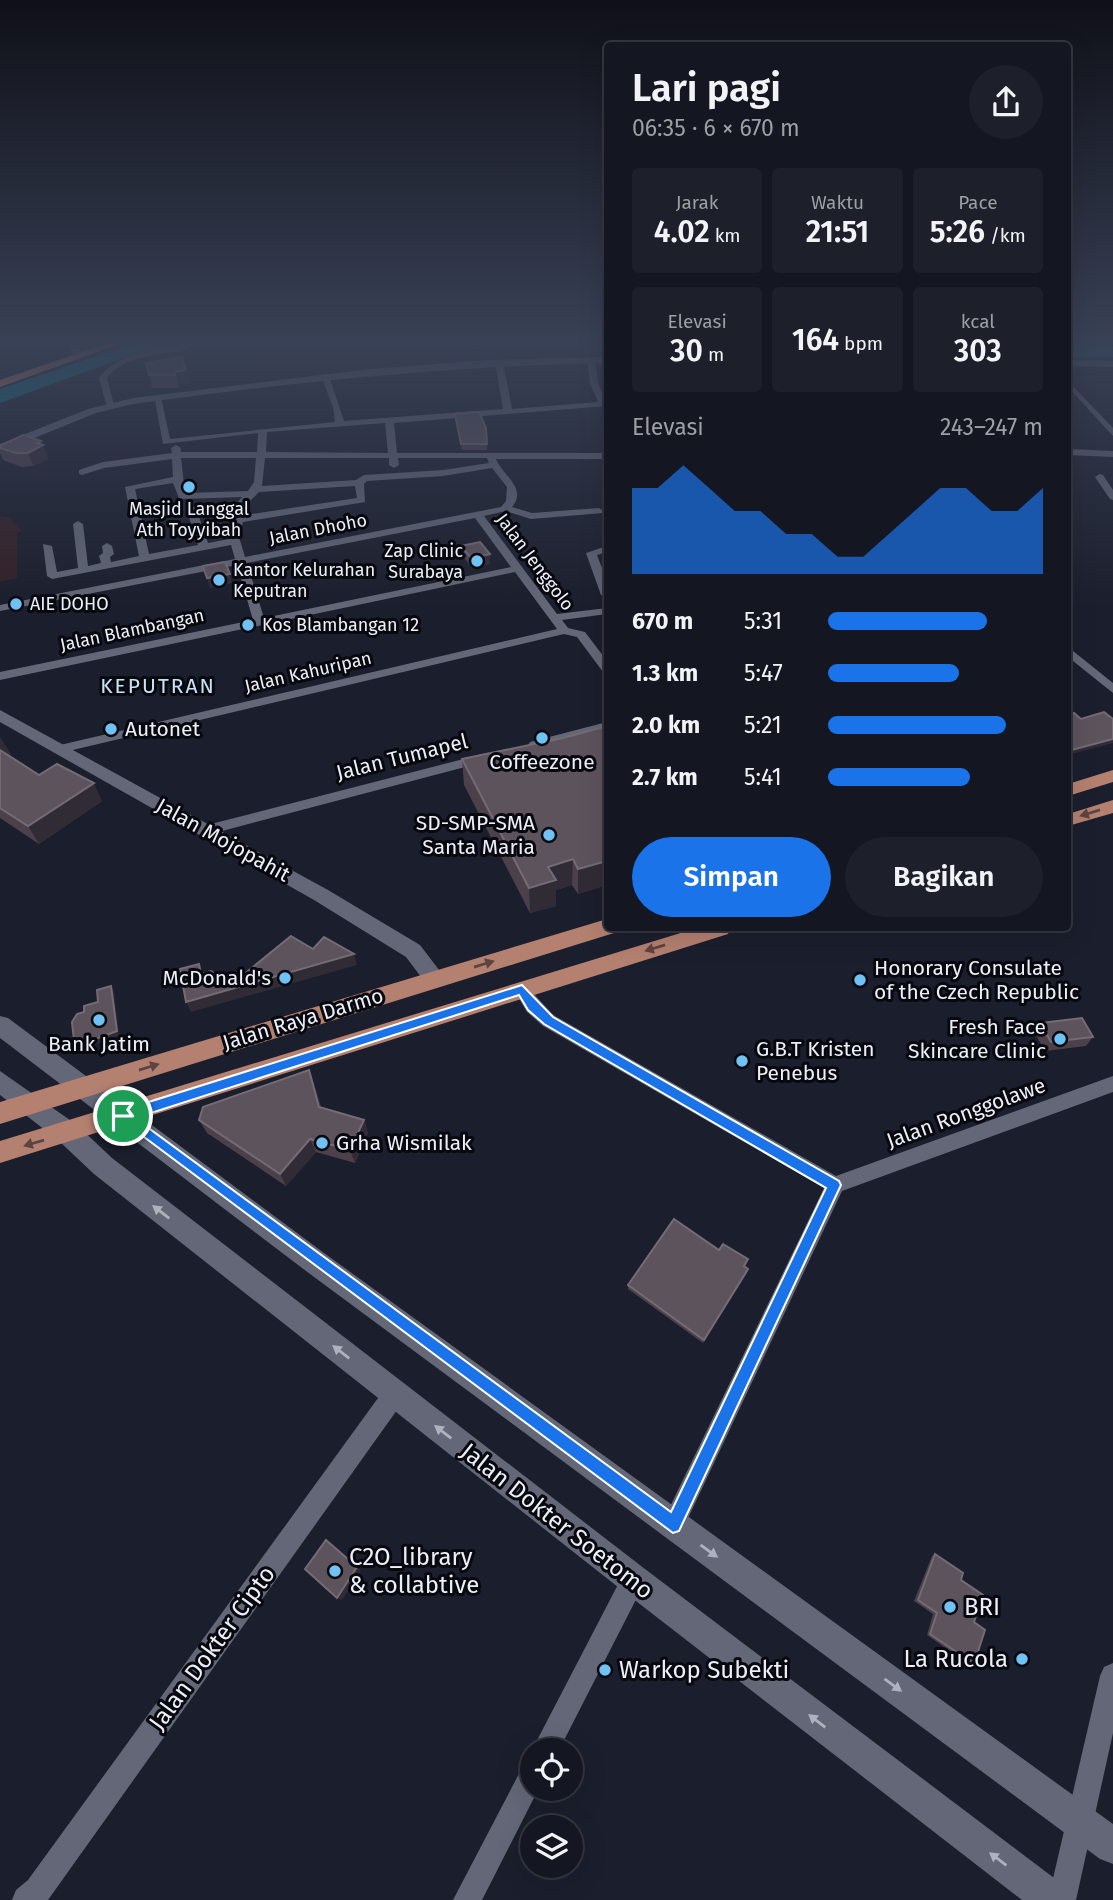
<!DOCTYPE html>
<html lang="id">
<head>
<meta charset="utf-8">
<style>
	body { margin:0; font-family:"Fira Sans",sans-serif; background:#1d1f2a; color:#f1f3f6; height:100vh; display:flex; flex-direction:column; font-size:26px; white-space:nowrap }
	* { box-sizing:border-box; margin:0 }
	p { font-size:23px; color:#9d9fa5 }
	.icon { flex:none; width:38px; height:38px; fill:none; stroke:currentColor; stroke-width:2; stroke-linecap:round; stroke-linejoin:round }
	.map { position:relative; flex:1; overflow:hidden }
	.sheet { position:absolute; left:604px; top:42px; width:467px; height:889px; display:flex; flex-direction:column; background:#141621; border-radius:7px; box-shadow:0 7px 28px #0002,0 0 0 2px #33353f }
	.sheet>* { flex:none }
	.fabs { position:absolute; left:520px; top:1738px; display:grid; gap:14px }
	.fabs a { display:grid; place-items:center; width:63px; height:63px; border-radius:50%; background:#141621; box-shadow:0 7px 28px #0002,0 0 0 2px #33353f; font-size:35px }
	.pin { position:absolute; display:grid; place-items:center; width:60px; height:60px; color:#fff; margin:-30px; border:4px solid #fff; border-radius:50%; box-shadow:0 2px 7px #0007 }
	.round { display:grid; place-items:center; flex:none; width:74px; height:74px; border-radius:37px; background:#1d1f2a }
	.summary { display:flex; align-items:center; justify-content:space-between; height:119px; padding:0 28px }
	h1 { font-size:38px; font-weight:600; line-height:52px }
	.figures { display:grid; grid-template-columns:repeat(3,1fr); gap:10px; height:119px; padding:7px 28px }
	.figures div { display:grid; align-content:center; border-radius:7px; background:#1d1f2a; text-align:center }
	.figures b { font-size:30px; font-weight:600 }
	.figures small { font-size:19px; font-weight:400 }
	.figures p { font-size:19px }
	.chart { height:196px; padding:14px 28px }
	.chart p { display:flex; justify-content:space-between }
	.chart svg { width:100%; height:126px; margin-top:7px; fill:#1a73e8; opacity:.7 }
	.action { display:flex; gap:14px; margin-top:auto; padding:14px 28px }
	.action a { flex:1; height:80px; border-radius:42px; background:#1a73e8; color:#fff; font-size:28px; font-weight:600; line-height:80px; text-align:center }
	.action a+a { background:#1d1f2a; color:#f1f3f6 }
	ul { padding:0 28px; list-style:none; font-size:23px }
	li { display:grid; grid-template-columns:112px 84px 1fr; align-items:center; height:52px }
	li i { height:18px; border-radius:9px; background:#1a73e8 }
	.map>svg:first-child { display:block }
</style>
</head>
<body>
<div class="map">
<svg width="1113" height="1900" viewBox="0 0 1113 1900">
	<rect width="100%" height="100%" fill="#1b1e2c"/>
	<path fill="#332026" d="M0 516 10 518 22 531 17 533V578L0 582Z"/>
	<path fill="#007b8e" d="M131 344H172L143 351 0 403V389Z
		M1068 344 1113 345V357L1068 358Z"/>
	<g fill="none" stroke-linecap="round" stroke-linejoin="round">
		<path fill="#636777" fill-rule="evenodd" d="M183 344H199C170 359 130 349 107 378L114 405 107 407 99 378C118 353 154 349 183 344Z
			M591 358 595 360 598 383 607 406 394 423 397 453H607V459H496C502 475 528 488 512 507L532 513 599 508 604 511 603 513 531 519 506 511 484 516 557 614 607 608V614L562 620 568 628 585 632 607 661V673L603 672 577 637 564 634 60 753 53 749 60 745 557 629 515 572 0 680V672L253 620 237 565 0 611V605L235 559 231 545 52 579 47 576 43 544 52 546 57 572 78 568 73 524 78 521 83 524 88 566 101 563 99 556 103 553 102 546 107 543 112 546 114 554 110 557 111 562 139 556 125 487 173 477 172 459 104 468 82 475 79 474V470L103 462 172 453 171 448 176 445 181 448V452H257L258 433 163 444 154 395 161 397 170 439 335 422 333 407 321 376 325 374 329 376 344 421 503 409 495 362 499 360 503 362 512 409 598 402 590 383 587 360ZM385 423 388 453 266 452 267 432ZM181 458H256L254 482 248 491 185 493ZM265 458H389V465L394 468 399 465 398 458H487L489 463 443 470 364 475 356 480 262 486ZM492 468 507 487 506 501 501 507 245 557 239 537 243 522 365 502 364 484 367 481 443 476ZM173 483 179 498 182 499 242 497 238 502 229 539 208 543 196 508 191 505 186 508 198 545 149 554 135 489ZM355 486 357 498 245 515 248 503 259 492ZM475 518 511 567 264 618 247 563Z
			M1068 381 1113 428V436L1068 387Z
			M1068 449 1113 451V457L1068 455Z
			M1100 474 1103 475 1113 490V500L1110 499 1095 477Z
			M607 546V552L597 555 607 581V598L601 595 586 553Z
			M1068 647 1113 683V693L1068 657Z
			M607 722V730L535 749 528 745 530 742Z
			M483 754 488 755V761L207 835 200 830 207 825Z
			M522 983C529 986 546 1009 555 1016L836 1176 1113 1076V1092L842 1191 681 1533 673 1537 665 1533 661 1525 665 1517 824 1188 543 1026 527 1012 514 990 516 985Z
			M394 1384 402 1387 405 1395 402 1403 48 1900H12L16 1890 28 1880 386 1387Z
			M634 1568 643 1571 646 1580 559 1750H532L625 1571Z
			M1113 1663V1733L1076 1900H1048L1100 1676 1104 1667Z
			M532 1762V1788H539L482 1900H453L523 1766Z"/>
		<path fill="#636777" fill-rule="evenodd" d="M69 344H79L83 358H75Z
			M607 357V363C448 366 291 382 133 404L96 413 0 452V444L88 409 133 398 370 369 488 360Z
			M1068 360 1113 361V367L1068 366Z
			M0 710 328 890 420 945 446 979 443 985 435 988 427 985 406 957 314 900 0 722Z
			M0 1016 8 1018 324 1253 1113 1824V1864L1100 1859 306 1271 0 1038Z
			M0 1071 77 1125 112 1158 645 1569 1066 1887 1072 1900H1022L623 1591 94 1174 59 1141 0 1095Z"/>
		<path fill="#b48070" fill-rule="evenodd" d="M1113 770V782L1068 796V784Z
			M1113 800V813L1068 826V814Z
			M607 919V928H617L614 933 0 1124V1102Z
			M697 928H731L728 934 0 1163V1141Z"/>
		<path fill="#ea906c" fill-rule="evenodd" d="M105 344H120L0 387V380Z"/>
	</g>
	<path fill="#4c404a" d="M423 344H511L497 347 490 345 478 351 459 345 423 346Z
		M146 363 186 370 190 383 178 384 179 388H152Z
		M455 414 486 428 487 450H462Z
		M41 441 48 459 33 466 22 467 3 460 0 453V446Z
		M461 546 490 554V564L472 568 462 555Z
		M607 726V885L578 894 572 885 556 890V906L530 913 464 785 462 759 563 738Z
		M0 737 11 755 9 756 39 775 102 801 39 844 0 818Z
		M1040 1023 1093 1037 1086 1046 1045 1051 1034 1032Z
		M309 1070 314 1084 321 1107 364 1120 368 1133 355 1163 316 1152 286 1186 207 1133 199 1120Z
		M744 1266 748 1269 747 1273 703 1343 628 1289V1285Z
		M935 1554 961 1580 974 1622V1664L970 1665 927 1635 933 1614 914 1601 932 1556Z"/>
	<path fill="#312b36" d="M477 344H490V345L478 351Z
		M497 344H511L497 347Z
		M186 370 190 383 178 384 175 372Z
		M41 441 48 459 33 466 28 453 37 443Z
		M490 554V564L472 568 471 558Z
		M230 574 232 583 210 588 207 578Z
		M0 737 11 755 0 762Z
		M1113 739V743L1068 755V751Z
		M94 783 102 801 39 844 28 826Z
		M573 859 572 885 556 890V906L530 913 529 888 548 867Z
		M607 861V885L578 894V869Z
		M354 954 357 965 191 1012 186 1002Z
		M111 986 114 991 119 1036 83 1049 80 1045Z
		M309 1070 314 1084 324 1120 319 1107Z
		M364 1120 368 1133 355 1163 350 1150Z
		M310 1139 316 1152 286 1186 280 1174Z
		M326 1540 361 1570 342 1600 337 1598Z"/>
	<path fill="#5d535d" stroke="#746b75" stroke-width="2" d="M182 357 186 370 175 372V375H149L146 363Z
		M479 412 486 428 487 444H461L455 414Z
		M23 435 41 441 37 443 43 445 28 453H16L0 448V446Z
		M480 542 490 554 471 558 461 546Z
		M225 562 230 574 207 578 203 566Z
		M1104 712 1113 719V739L1068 751V715L1074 713 1081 719Z
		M607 726V861L578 869 573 859 548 867 556 880 529 888 462 759 563 738Z
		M0 750 39 775 57 764 94 783 28 826 0 808Z
		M291 936 313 949 324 937 354 954 186 1002 180 969 199 964 201 974 211 971 232 984Z
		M111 986 117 1031 80 1045 74 1041 72 1022 77 1014 84 1012V1006L98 1002 97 990Z
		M1082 1018 1093 1037 1051 1042 1040 1023Z
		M309 1070 319 1107 364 1120 350 1150 310 1139 280 1174 199 1120 203 1107Z
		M674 1219 719 1250 723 1244 748 1259 744 1266 748 1269 704 1340 628 1285Z
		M326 1540 357 1567 337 1598 305 1569Z
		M935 1554 963 1573 961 1580 983 1595 974 1622 985 1630 974 1664 930 1634 937 1613 918 1600Z"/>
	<defs><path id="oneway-solid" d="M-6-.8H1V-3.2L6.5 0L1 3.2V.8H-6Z" transform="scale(1.75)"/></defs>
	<g fill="#5e4440">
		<use href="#oneway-solid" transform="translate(1090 813) rotate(163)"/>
		<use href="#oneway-solid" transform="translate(655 948) rotate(163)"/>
		<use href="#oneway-solid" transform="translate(484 964) rotate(-17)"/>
		<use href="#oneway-solid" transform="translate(149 1067) rotate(-17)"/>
		<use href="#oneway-solid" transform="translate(34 1143) rotate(164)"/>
	</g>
	<g fill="#aeb1be">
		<use href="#oneway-solid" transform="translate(161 1212) rotate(-142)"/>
		<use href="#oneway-solid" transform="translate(341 1352) rotate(-142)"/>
		<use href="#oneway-solid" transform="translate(443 1432) rotate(-142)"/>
		<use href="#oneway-solid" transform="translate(709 1551) rotate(36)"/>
		<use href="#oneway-solid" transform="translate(893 1685) rotate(36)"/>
		<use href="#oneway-solid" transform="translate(817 1721) rotate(-142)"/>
		<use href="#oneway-solid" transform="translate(998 1859) rotate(-143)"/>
	</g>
	<linearGradient id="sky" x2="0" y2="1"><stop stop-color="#0f1018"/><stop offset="0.56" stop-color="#394156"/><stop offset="1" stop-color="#394156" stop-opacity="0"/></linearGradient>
	<rect width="1113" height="610" fill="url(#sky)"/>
	<path fill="#1a73e8" stroke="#fff" stroke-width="2" fill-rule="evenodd" d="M522 985 553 1017 839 1181 841 1185 679 1531 673 1533 116 1116 123 1110ZM519 995 528 1010 544 1024 826 1188 671 1512 135 1118Z"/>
	<g fill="#70c1f4" stroke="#08090f" stroke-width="2.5">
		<circle cx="189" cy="487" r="7"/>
		<circle cx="477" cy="561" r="7"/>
		<circle cx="219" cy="580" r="7"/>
		<circle cx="16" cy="604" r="7"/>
		<circle cx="248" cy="625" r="7"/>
		<circle cx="111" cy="729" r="7"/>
		<circle cx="542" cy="738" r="7"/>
		<circle cx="549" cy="835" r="7"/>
		<circle cx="285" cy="978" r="7"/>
		<circle cx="860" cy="980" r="7"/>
		<circle cx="99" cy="1020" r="7"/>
		<circle cx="1060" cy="1039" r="7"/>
		<circle cx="742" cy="1061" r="7"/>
		<circle cx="322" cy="1143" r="7"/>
		<circle cx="335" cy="1571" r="7"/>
		<circle cx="950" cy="1607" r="7"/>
		<circle cx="1022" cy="1659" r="7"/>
		<circle cx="605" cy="1670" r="7"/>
	</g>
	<g text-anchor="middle" stroke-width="6" stroke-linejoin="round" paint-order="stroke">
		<g font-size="18" fill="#eceef8" stroke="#08090f" text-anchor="start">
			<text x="189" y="515" text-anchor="middle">Masjid Langgal<tspan x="189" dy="21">Ath Toyyibah</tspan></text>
			<text x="463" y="557" text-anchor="end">Zap Clinic<tspan x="463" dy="21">Surabaya</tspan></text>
			<text x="233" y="576">Kantor Kelurahan<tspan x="233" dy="21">Keputran</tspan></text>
			<text x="30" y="610">AIE DOHO</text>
			<text x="262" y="631">Kos Blambangan 12</text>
		</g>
		<g font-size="18" fill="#eceef8" stroke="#08090f">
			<text transform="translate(318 529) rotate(-11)" y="6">Jalan Dhoho</text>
			<text transform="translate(535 562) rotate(53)" y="6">Jalan Jenggolo</text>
			<text transform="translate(132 630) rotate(-12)" y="6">Jalan Blambangan</text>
			<text transform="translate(308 672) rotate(-13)" y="6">Jalan Kahuripan</text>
		</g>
		<g font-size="21" letter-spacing="2" fill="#c7e3f6" stroke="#08090f">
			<text x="158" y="693">KEPUTRAN</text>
		</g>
		<g font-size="21" fill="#eceef8" stroke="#08090f" text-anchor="start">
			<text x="125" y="736">Autonet</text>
			<text x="542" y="769" text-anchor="middle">Coffeezone</text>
			<text x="535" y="830" text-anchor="end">SD-SMP-SMA<tspan x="535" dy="24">Santa Maria</tspan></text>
			<text x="874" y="975">Honorary Consulate<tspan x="874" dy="24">of the Czech Republic</tspan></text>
			<text x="271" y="985" text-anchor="end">McDonald's</text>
			<text x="1046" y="1034" text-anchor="end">Fresh Face<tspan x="1046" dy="24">Skincare Clinic</tspan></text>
			<text x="99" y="1051" text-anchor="middle">Bank Jatim</text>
			<text x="756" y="1056">G.B.T Kristen<tspan x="756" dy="24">Penebus</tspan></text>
			<text x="336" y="1150">Grha Wismilak</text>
		</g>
		<g font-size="21" fill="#eceef8" stroke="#08090f">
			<text transform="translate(402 757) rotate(-14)" y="7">Jalan Tumapel</text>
			<text transform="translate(223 840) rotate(29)" y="7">Jalan Mojopahit</text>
			<text transform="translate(303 1019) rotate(-17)" y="7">Jalan Raya Darmo</text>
			<text transform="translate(966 1113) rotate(-20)" y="7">Jalan Ronggolawe</text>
		</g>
		<g font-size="24" fill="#eceef8" stroke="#08090f">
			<text transform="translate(557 1521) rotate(38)" y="8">Jalan Dokter Soetomo</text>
			<text transform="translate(212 1648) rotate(-54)" y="8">Jalan Dokter Cipto</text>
		</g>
		<g font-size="24" fill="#eceef8" stroke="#08090f" text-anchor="start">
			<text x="349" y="1565">C2O_library<tspan x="349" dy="28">&amp; collabtive</tspan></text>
			<text x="964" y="1615">BRI</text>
			<text x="1008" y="1667" text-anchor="end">La Rucola</text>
			<text x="619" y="1678">Warkop Subekti</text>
		</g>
	</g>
</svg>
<div class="fabs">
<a><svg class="icon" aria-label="locate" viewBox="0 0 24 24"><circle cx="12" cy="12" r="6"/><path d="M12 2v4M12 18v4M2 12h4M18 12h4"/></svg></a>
<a><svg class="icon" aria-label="layers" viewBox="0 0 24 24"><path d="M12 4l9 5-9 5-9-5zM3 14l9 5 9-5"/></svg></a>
</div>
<div class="pin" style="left:123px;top:1116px;background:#1e9e55"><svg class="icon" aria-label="arrive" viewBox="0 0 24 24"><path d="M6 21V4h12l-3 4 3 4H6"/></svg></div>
<section class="sheet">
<div class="summary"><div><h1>Lari pagi</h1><p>06:35 · 6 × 670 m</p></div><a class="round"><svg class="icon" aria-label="share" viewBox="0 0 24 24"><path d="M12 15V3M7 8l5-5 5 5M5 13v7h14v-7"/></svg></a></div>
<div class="figures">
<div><p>Jarak</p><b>4.02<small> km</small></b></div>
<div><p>Waktu</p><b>21:51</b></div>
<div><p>Pace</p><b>5:26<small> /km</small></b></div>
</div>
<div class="figures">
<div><p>Elevasi</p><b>30<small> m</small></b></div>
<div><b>164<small> bpm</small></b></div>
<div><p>kcal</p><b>303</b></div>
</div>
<div class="chart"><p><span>Elevasi</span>243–247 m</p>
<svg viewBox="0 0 160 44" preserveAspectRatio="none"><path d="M0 44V14L10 14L20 6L30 14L40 22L50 22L60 30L70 30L80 38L90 38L100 30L110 22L120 14L130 14L140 22L150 22L160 14V44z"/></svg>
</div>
<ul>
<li><b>670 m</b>5:31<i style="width:74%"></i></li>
<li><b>1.3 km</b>5:47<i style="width:61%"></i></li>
<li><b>2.0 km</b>5:21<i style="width:83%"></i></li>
<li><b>2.7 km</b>5:41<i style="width:66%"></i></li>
</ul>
<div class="action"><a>Simpan</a><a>Bagikan</a></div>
</section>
</div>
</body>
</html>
